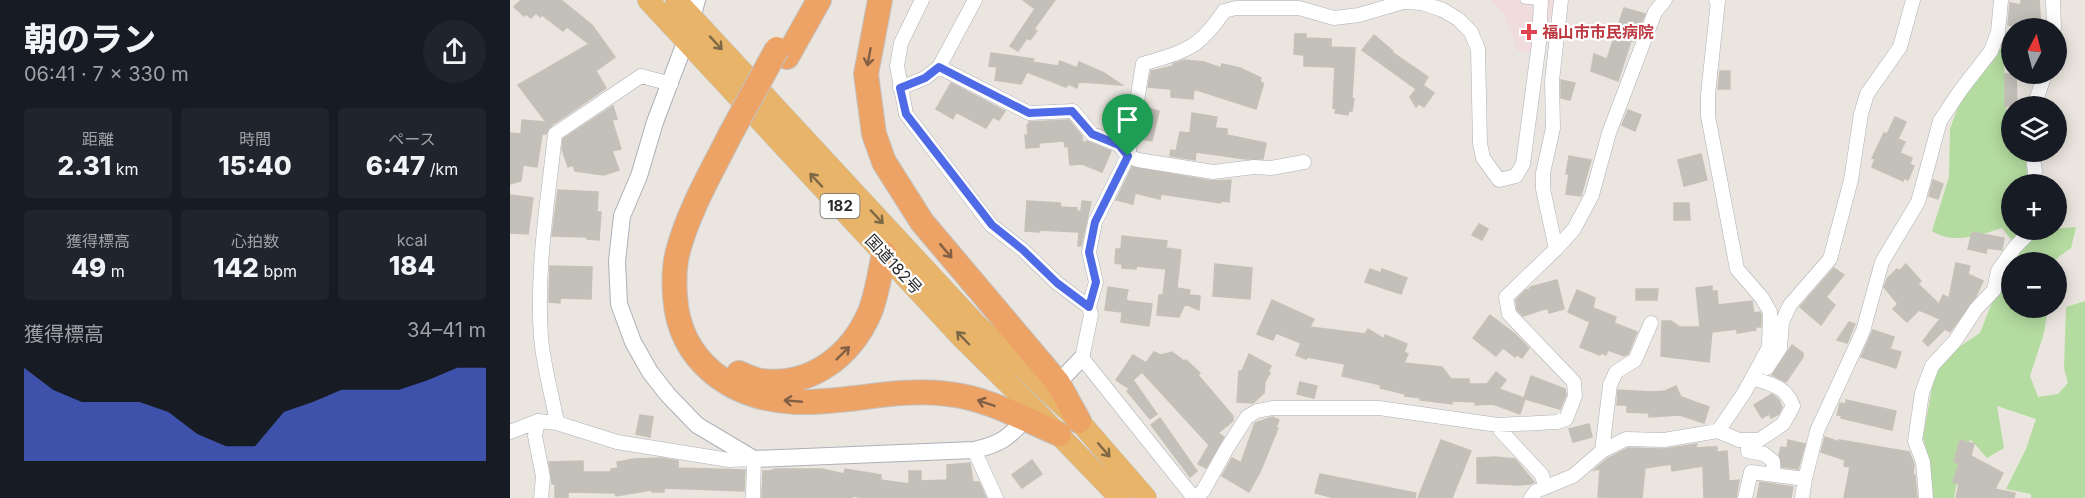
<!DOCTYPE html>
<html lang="ja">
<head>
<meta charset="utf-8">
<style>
	body { margin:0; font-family:Inter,"Noto Sans JP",sans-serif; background:#20242c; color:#f1f3f6; height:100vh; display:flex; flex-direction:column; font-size:22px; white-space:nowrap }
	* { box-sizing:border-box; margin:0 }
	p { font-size:20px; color:#9ea1a6 }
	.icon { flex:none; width:33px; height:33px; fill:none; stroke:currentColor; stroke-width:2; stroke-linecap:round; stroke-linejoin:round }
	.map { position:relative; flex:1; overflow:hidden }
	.panel { display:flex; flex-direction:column; background:#171b24; width:510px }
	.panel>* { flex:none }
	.needle { width:39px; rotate:7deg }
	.fabs { position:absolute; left:1491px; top:18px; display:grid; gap:12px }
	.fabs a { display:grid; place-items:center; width:66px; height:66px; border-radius:50%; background:#171b24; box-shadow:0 3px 15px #0003; font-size:30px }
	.pin { position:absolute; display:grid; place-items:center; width:51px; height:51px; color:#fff; margin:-62px -26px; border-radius:50% 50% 50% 0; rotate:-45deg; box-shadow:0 0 6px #0007 }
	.pin .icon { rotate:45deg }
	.round { display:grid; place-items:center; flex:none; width:63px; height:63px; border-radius:32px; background:#20242c }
	.overview { display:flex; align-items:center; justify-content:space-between; height:102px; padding:0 24px }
	h1 { font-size:33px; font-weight:800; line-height:45px }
	.metrics { display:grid; grid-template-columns:repeat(3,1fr); gap:9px; height:102px; padding:6px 24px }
	.metrics div { display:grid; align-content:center; border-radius:6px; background:#20242c; text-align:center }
	.metrics b { font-size:26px; font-weight:800 }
	.metrics small { font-size:16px; font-weight:400 }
	.metrics p { font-size:16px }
	.chart { height:168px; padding:12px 24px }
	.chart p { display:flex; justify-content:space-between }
	.chart svg { width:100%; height:108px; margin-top:6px; fill:#4f6ae6; opacity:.7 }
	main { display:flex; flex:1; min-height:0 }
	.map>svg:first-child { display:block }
</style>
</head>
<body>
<main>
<section class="panel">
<div class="overview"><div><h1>朝のラン</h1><p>06:41 · 7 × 330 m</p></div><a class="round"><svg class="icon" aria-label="share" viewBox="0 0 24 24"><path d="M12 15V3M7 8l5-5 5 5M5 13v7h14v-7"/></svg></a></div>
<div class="metrics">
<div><p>距離</p><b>2.31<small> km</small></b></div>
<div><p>時間</p><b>15:40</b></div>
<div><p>ペース</p><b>6:47<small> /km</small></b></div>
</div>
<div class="metrics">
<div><p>獲得標高</p><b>49<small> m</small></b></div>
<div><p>心拍数</p><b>142<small> bpm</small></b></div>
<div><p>kcal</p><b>184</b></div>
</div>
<div class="chart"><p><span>獲得標高</span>34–41 m</p>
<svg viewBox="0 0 160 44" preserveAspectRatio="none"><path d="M0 44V6L10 15L20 20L30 20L40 20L50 24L60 33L70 38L80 38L90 24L100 20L110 15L120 15L130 15L140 11L150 6L160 6V44z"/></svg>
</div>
</section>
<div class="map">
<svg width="1575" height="498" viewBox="0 0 1575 498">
	<rect width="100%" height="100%" fill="#eae5de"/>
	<path fill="#f0dcdd" d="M981 0H1044L1032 57 1007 50 994 14Z"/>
	<path fill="#b4dba0" d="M1492 47 1497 96 1495 143 1501 148 1502 152H1506L1516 160 1518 184H1502V230H1513L1503 242 1492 228C1469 235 1444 245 1422 231L1439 177 1440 129 1453 93Z
		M1566 227 1561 248 1547 258 1546 262H1502V308H1538L1534 333 1520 376 1528 397 1548 394 1558 383 1554 368 1556 307 1575 301V498H1521V494L1496 489 1516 449 1526 419 1487 406 1494 448 1477 458 1461 440 1454 444 1444 498H1421L1420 461 1413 438 1425 370 1446 349 1470 333 1496 267 1525 230Z"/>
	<path fill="#c3bfb9" stroke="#c6c1b7" stroke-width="1.5" d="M11 0H51L82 25 105 57 86 71 96 88 45 123 44 120 43 124 38 129 36 134H32L27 167 13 165 11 181 0 184V133L11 134 12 120 36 122 8 85 79 44 57 27 53 31 32 15 30 17 26 13 21 18 16 14 14 16 4 7Z
		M513 0H545L524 29 527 31 520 40 517 38 508 51 500 46 525 9Z
		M1511 0H1529L1531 28H1513L1498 25 1500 3 1511 5Z
		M1114 8 1135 14 1124 41H1121L1108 81 1081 71 1084 54 1097 59Z
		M785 34H796V38L821 39V47L845 48 842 98 844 99 842 111H839L838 115 825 113 826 109 823 108 825 67 794 66V55L784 54Z
		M864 35 883 51 882 52 918 77 913 85 924 93 914 107 909 104 906 107 900 97 906 89 852 50Z
		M481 53 524 59 522 62 548 66 550 61 567 68 569 62 594 73 612 85 572 82 568 83 567 88 558 84 556 87 517 72 511 84 485 80 487 67 479 66Z
		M674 60 694 62 711 68 712 64 730 68 751 78 750 82 753 83V86L746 109 684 89 683 99 661 97V89L638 87 641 71 663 66V64Z
		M1210 71H1220V89H1208Z
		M1495 74H1506L1507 106H1495Z
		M1051 80 1065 83 1060 100 1051 98Z
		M441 83 495 111 489 120 483 117 476 128 446 112 443 119 426 109Z
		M103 106 107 119 102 120 111 149 102 151 109 170 94 175 65 171 63 165 58 167 52 149 53 139Z
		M638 108 649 111 642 141 630 139 634 111 637 112Z
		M1118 110 1131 115 1125 131 1112 125Z
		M682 113 707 117 705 128 717 129V135L756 143 753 159H736L686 152 685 160 660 156 661 150 666 151 670 132 680 133Z
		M1385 117 1396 122 1388 139 1395 142 1390 153 1402 158 1400 164 1404 166 1398 180 1394 178 1393 181 1362 167 1365 159 1362 158 1374 133 1377 134Z
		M559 120 572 136 573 143 577 141 601 151 592 172 572 164 560 165 558 146 555 147 554 141 529 143V147L516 148 515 135H518L517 125 519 124V122Z
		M1191 154 1197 180 1174 186 1168 160Z
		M1059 156 1081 160 1071 196 1056 194 1059 174H1056Z
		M622 167 702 181 721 180 719 202 711 201 710 203 651 194 650 199 625 193 623 204 606 200Z
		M1423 180 1433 184 1428 199 1419 196Z
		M48 190 88 192 87 212H91L89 240 77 239V237L42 236Z
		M0 195 23 198 18 234 0 233Z
		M517 201 550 203 551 207 567 208 566 211H571L572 201 581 202 571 246H568L569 232 529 230V232L515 231Z
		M1164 203H1179L1180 220H1164Z
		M969 224 978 229 972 240 962 235Z
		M1462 232 1494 238 1492 250 1477 248 1476 253 1458 249Z
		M612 236 657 241 656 248 671 250 667 288 680 290 679 295 690 296 689 310 675 304 669 317 647 315 649 295H653L656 269 626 266V269L612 268V264L605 263 606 249H611Z
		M1446 263 1460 266 1458 274 1473 281 1466 296 1440 332 1435 329 1418 346 1413 341 1430 319 1409 310 1397 322 1383 309 1388 304 1374 287 1377 279 1387 269 1389 271 1396 264 1411 281 1408 284 1429 304 1433 295 1439 298Z
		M705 264 742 268 740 299 703 296Z
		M40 266 82 267 81 299 50 298V303L39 302Z
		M1324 268 1334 275 1316 297 1325 305 1311 325 1290 307Z
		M860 269 871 273 872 269 897 278 891 294 855 282Z
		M1047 280 1054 309 1039 313 1038 308 1013 316 1007 310 1006 300 1016 290 1020 289V287Z
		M1202 286V291H1207L1208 305 1242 301 1244 313 1250 312 1251 314V327H1245L1246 330 1227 333V329L1202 332 1199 362 1151 356 1152 321H1161L1170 327H1190L1186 288Z
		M598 287 618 290 616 299 618 301 642 304 639 326 611 322 612 312 595 310Z
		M1126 289H1148L1147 300H1126Z
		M1067 290 1085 298 1083 308 1106 317 1104 323 1127 332 1118 354 1114 356 1098 350 1096 355 1091 353 1090 355 1070 347 1080 322 1058 312Z
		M762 300 804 319 800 327 855 334 858 329 874 339 875 335 897 344 894 352 898 354 894 363 932 367 941 379H959V384H977L986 372 996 380 989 389 1014 398 1021 376 1055 389 1056 395 1050 409 1015 399 1010 414 983 404 965 405 966 402 942 401V404L910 400 911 398 895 396V394L870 388 871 385 832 376 835 364 797 357 796 359 786 355 791 343 766 333 763 340 747 334Z
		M980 315 1005 334 1019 348 1012 358 1007 355 1005 357 993 348 986 356 963 338Z
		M1339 322 1345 324 1337 343 1327 340Z
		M1363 330 1384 337 1380 349 1391 352 1386 368 1351 357Z
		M1282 345 1293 353V357L1276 382 1262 375Z
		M644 352 651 355 662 352 674 361 676 360 690 373 688 375 723 416V421L708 433 714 437 696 468 688 464 699 445 632 372 623 380 647 414 640 419 617 391 620 389 606 380 623 355 636 363Z
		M739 354 761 366 758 372 760 373 755 382 754 393 743 403 727 402 729 371H732Z
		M790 382 807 386 804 398 787 394Z
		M1166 386 1171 397 1199 407 1194 423 1170 415 1139 417V413L1117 412V405H1107L1108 390 1142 392 1155 391Z
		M1262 394 1269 400 1272 407 1269 414 1261 418 1259 414 1252 418 1244 405Z
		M1336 400 1386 411 1382 430 1331 418 1332 416 1327 415 1330 403 1336 404Z
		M130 415 143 417 140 437 126 434Z
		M762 417 769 420 766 427 768 428 751 470 739 492 712 476 722 458 731 463 745 423Z
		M650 418 687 471 680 477 641 425Z
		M1079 424 1082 437 1063 442 1059 429Z
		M1315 437 1329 442V440L1399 452 1404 464 1403 475H1405L1407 498H1334L1340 467 1334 466 1335 460 1311 452Z
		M931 440 961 451 942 498H908Z
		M1278 440 1295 444 1288 469 1272 467 1269 455 1271 447 1277 448Z
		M1450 440 1464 444 1461 456 1493 473 1485 489 1505 493 1504 498H1446L1449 484 1443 482 1449 463 1444 462Z
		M1187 444 1185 448 1199 447H1207V452L1217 451 1219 481 1229 480 1226 498H1194L1193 466 1162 471 1161 464 1135 468 1132 498 1088 497 1090 469 1084 470 1097 459 1118 448 1154 449Z
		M985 457 1005 459 1024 482 1020 484 1009 485 967 483V458Z
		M150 458 168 461V468L235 470 234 491 154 488V492H142V490L106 496 105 493 58 492V498H45V484H42L39 462 73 461V472H101V469L108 468 107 462 124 459Z
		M522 460 532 474 512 488 502 475Z
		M460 463 463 482H469L476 498H353L343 496 342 498H252L253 471H260L265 469H312L334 474 335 469 371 475V480L399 484V471H411V481L437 480V465Z
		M810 474 906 493 905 498H825L805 493Z
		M1250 482 1283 487 1281 498H1247Z"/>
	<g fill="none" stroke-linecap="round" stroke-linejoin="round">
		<g stroke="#aeb0b9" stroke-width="8">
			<path id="service" d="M1014 0 1031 2"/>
		</g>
		<g stroke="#aeb0b9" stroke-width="15">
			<path id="minor" d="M412 0 391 43 387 66 396 114 481 225 513 250 547 283 579 307 581 315 572 358 684 498 693 491 717 448 737 417 747 411 762 408H869L988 425 1047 422 1056 419 1065 396 1064 382 999 314 996 297 1046 249 1064 229 1082 195 1099 133 1145 12 1155 0
				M1543 0 1544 28
				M429 67 519 113 563 111 582 134 609 145 618 156 628 160 703 172 744 167 761 168 794 162
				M390 88 415 78 429 67 465 0
				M1524 106 1535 74
				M1522 152 1525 171 1523 184
				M1046 249 1033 189V173L1043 128 1042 81 1051 0
				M579 307 586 282 579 252 585 222 618 156 633 64C675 51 688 50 714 11L726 8H789L824 18 849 15 893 2 912 3 933 10 948 19 961 32 968 49 970 143 973 158 989 180 1006 176 1013 164 1029 43 1031 0
				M1257 368 1270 348 1272 322 1280 305 1320 259 1341 180 1351 114 1357 94 1390 47 1403 0
				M28 421 25 436 33 477 31 498
				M47 423C42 394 33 365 31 337 26 269 38 201 45 134L131 76 161 84
				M988 425 990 430 1032 475 1035 487
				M1208 431 1229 440H1249L1273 424 1283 406C1276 386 1260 384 1242 378
				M0 432 28 421 47 423 107 442 219 460 244 459 243 498
				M1238 440V451L1254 454 1263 461 1264 475
				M464 450 486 498
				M1092 451 1100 385 1106 372 1125 360 1141 323
				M1021 498 1026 491 1063 476 1092 451 1116 439 1154 440 1208 431 1234 393 1259 347 1260 312 1252 298 1227 269 1198 116V94L1208 1 1206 0
				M1235 498 1241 472 1295 479
				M1292 498 1295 479 1307 431 1353 331 1372 262 1408 202 1430 121 1450 91 1481 51 1488 32 1491 0
				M1416 498 1413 462 1405 441 1412 393 1422 366 1445 341 1466 309 1484 290 1488 271 1505 247 1516 236 1517 230"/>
		</g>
		<g stroke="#aeb0b9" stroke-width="18">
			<path id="tertiary" d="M187 0 176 40 145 122 129 176 112 216 107 261 109 304 123 342 140 372 158 395 187 425 244 459 464 450C496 443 500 435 522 412
				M541 390 572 358"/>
		</g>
		<g stroke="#c3c3c3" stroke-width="22">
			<path id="trunk" d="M138 0 452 338 524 409 610 498
				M166 0 465 323 569 421 636 498"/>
		</g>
		<g stroke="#c3c3c3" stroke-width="26">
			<path id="motorway" d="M370 0 356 74 364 134 374 162 412 222 548 383 569 421
				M277 57 309 0
				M220 135C201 173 179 210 168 251 164 265 164 281 165 296 169 362 222 399 285 402 336 404 387 387 438 394 478 398 513 419 549 434
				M229 373C236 376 244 380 251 381 301 387 341 356 360 312 367 294 370 273 374 253"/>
		</g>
		<use href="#service" stroke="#fff" stroke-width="7"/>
		<use href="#minor" stroke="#fff" stroke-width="14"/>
		<use href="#tertiary" stroke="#fff" stroke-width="16"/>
		<use href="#trunk" stroke="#e7b469" stroke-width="21"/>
		<use href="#motorway" stroke="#eda266" stroke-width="24"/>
		<g stroke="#c3c3c3" stroke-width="26" stroke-linecap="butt">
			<path id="motorway-bridge" d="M220 135 267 49"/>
		</g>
		<use href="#motorway-bridge" stroke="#eda266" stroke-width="24"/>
	</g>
	<defs><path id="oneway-shaft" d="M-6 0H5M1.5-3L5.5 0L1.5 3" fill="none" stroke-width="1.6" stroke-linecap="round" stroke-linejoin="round" transform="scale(1.5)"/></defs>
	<g stroke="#7f6846">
		<use href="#oneway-shaft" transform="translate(206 43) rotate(47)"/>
		<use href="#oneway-shaft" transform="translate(306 180) rotate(-133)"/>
		<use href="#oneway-shaft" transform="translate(367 217) rotate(47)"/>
		<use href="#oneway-shaft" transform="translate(453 338) rotate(-134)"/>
		<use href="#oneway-shaft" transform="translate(594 450) rotate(49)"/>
	</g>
	<g stroke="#826045">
		<use href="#oneway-shaft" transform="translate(359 57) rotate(100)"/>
		<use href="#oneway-shaft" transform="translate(436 251) rotate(50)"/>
		<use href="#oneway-shaft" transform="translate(333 353) rotate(-45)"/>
		<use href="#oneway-shaft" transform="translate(283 401) rotate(-175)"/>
		<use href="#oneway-shaft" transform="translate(476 403) rotate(-161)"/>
	</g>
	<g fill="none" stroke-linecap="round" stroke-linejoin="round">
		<g stroke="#fff" stroke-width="12">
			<path id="route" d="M429 67 519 113 562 111 582 134 609 145 618 156 585 222 579 252 586 282 579 307 547 283 513 250 482 225 396 114 390 88 415 78Z"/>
		</g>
		<use href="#route" stroke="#4f6ae6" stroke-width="8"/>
	</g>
	<path fill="#e0444e" stroke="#fff" stroke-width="2" d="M1016 23h6v6h6v6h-6v6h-6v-6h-6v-6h6z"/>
	<g text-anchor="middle" stroke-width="4.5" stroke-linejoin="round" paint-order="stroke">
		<rect fill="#fff" stroke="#6a6a6a" stroke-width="1.5" x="310.5" y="194" width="39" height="24" rx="4.5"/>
		<g font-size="15" font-weight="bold" fill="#2a2a2a">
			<text x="330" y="211">182</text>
		</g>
		<g font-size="16" font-weight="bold" fill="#be3a42" stroke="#fff" text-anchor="start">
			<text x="1032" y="38">福山市市民病院</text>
		</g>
		<g font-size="16" fill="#2a2a2a" stroke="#fff">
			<text transform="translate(384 264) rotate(47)" y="6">国道182号</text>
		</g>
	</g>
</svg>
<div class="fabs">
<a><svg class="needle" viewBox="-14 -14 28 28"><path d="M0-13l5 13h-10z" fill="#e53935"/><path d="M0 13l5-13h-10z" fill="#9ea1a6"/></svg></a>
<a><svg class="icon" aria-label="layers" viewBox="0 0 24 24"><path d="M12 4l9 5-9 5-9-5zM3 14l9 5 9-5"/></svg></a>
<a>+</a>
<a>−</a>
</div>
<div class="pin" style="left:618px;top:156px;background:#1e9e55"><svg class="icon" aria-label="arrive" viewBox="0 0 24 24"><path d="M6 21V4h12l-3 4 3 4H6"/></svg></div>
</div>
</main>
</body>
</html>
